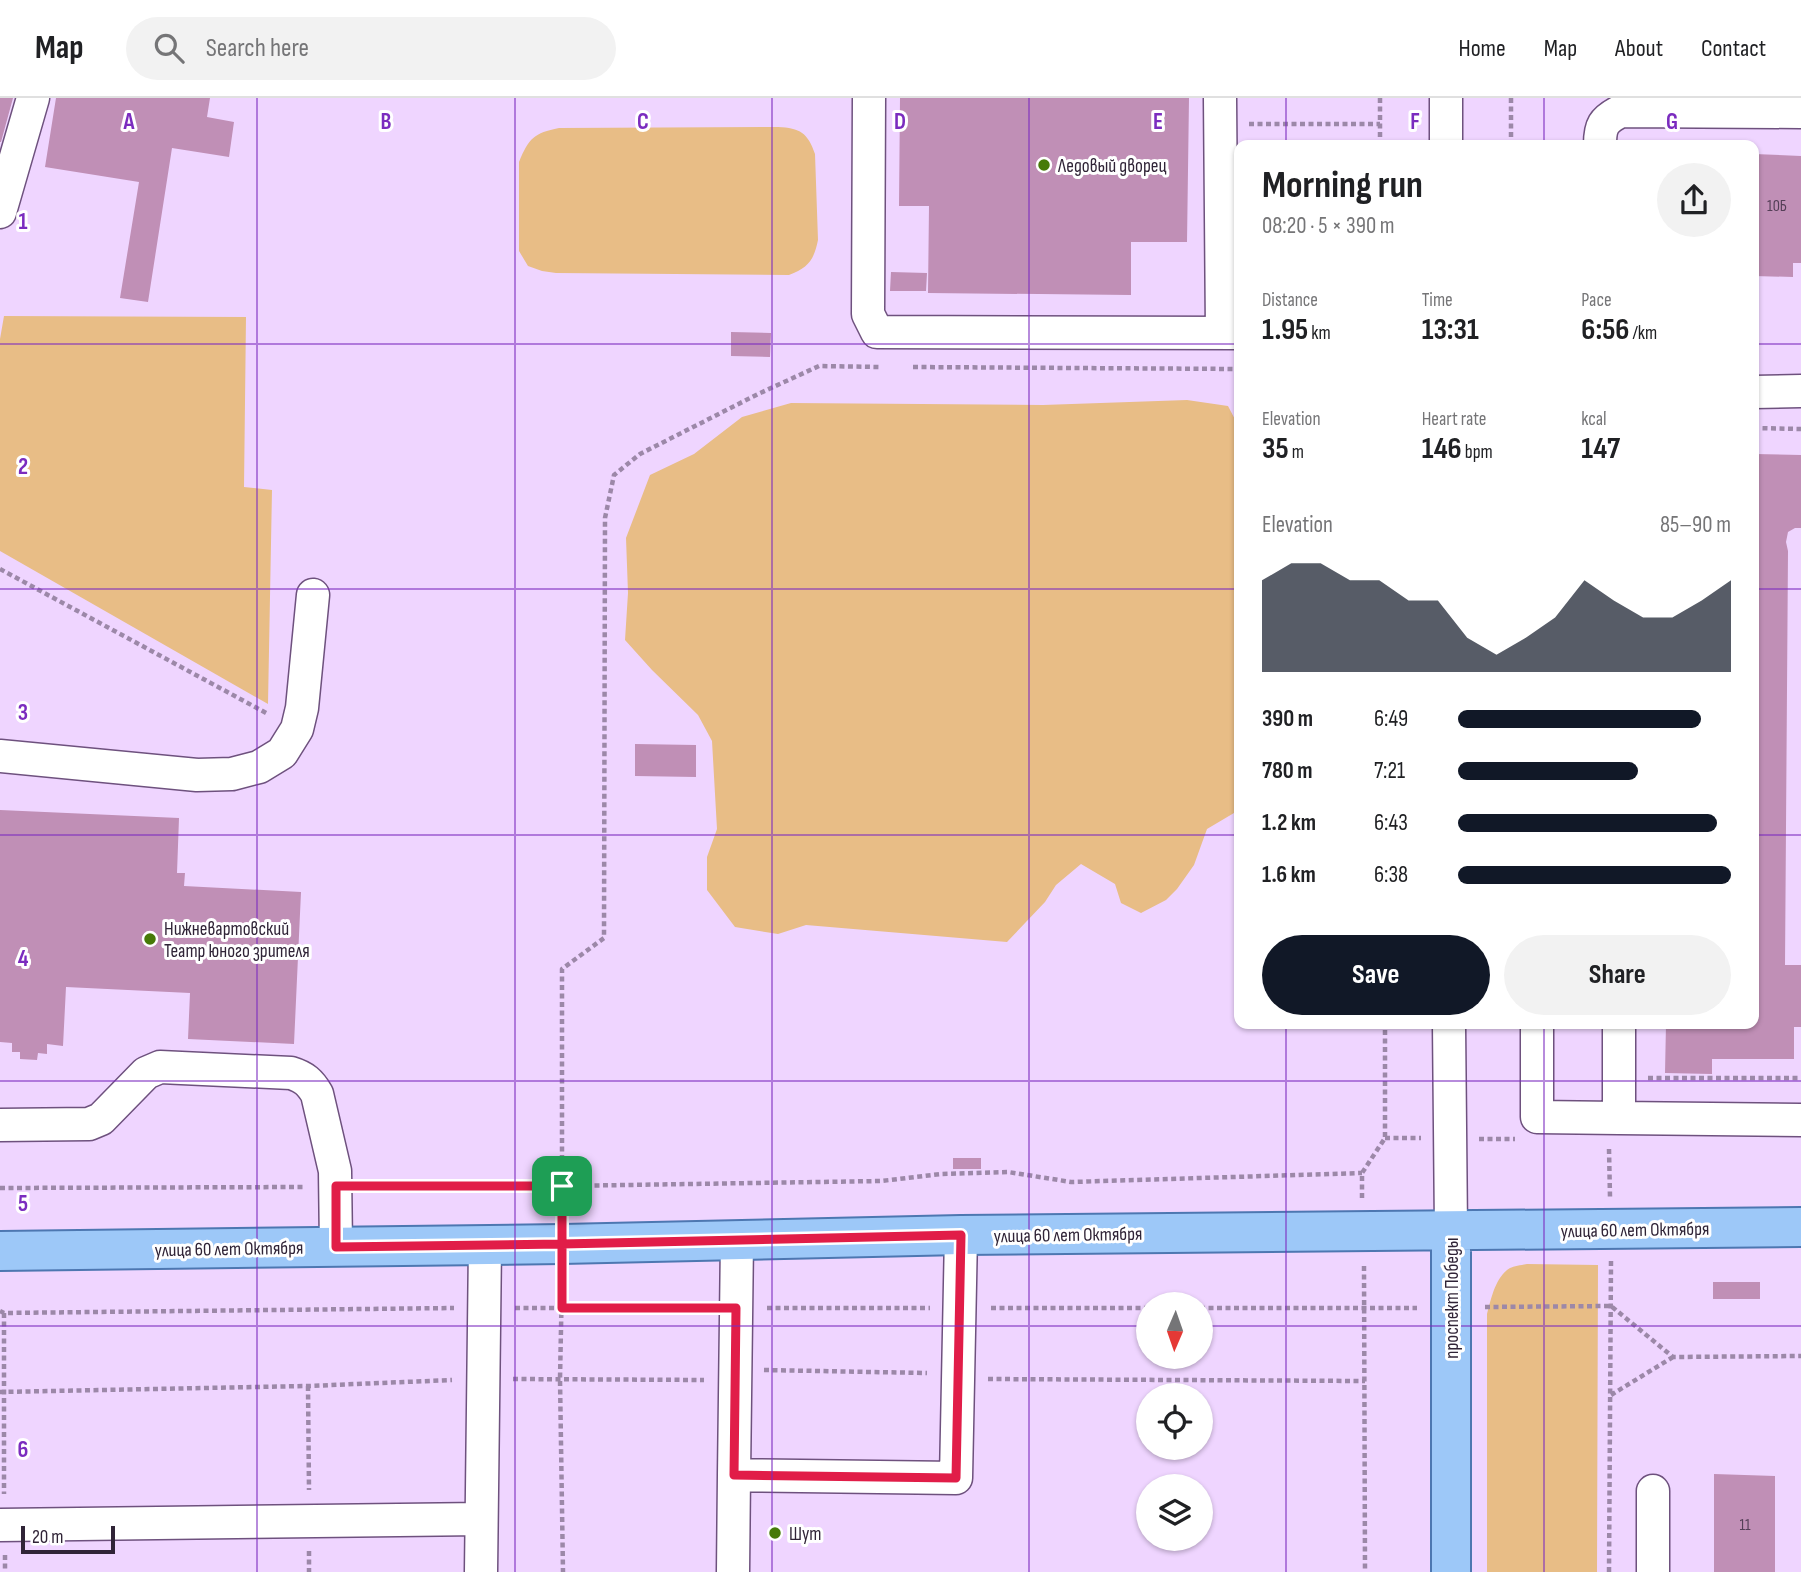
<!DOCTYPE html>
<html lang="en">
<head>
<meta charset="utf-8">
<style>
	body { margin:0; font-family:"Sofia Sans Condensed",sans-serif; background:#f2f2f2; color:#202124; height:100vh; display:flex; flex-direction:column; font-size:26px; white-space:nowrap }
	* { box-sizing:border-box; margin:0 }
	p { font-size:23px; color:#757577 }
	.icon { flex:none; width:38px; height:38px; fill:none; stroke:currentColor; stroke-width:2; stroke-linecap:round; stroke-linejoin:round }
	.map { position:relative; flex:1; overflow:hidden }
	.details { position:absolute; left:1234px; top:42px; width:525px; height:889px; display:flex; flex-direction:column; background:#fff; border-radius:14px; box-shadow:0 2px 5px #0004 }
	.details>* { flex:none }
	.needle { width:46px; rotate:182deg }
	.controls { position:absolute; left:1136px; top:1194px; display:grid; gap:14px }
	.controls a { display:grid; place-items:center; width:77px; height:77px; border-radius:50%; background:#fff; box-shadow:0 2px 5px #0004; font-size:35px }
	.scale { position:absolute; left:21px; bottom:18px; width:94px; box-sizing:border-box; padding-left:7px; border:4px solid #302437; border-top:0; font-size:19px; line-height:24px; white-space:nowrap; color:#302437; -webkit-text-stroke:5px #fff; paint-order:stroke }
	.pin { position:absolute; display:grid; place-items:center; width:60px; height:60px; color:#fff; margin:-30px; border-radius:14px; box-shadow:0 4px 10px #0006 }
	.round { display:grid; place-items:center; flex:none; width:74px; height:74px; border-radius:37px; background:#f2f2f2 }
	.overview { display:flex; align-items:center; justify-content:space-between; height:119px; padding:0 28px }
	h1 { font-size:38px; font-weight:700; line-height:52px }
	.figures { display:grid; grid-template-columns:repeat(3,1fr); gap:10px; height:119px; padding:7px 28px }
	.figures div { display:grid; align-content:center }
	.figures b { font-size:30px; font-weight:700 }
	.figures small { font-size:19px; font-weight:400 }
	.figures p { font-size:19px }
	.chart { height:196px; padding:14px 28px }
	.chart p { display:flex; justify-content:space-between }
	.chart svg { width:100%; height:126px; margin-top:7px; fill:#111827; opacity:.7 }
	.action { display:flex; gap:14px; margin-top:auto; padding:14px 28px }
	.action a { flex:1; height:80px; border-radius:42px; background:#111827; color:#fff; font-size:28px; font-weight:700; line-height:80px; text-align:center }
	.action a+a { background:#f2f2f2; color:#202124 }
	ul { padding:0 28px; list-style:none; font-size:23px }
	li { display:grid; grid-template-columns:112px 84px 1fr; align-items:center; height:52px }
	li i { height:18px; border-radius:9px; background:#111827 }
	header { display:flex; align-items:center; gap:42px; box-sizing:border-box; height:98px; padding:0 35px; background:#fff; border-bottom:2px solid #e0e0e0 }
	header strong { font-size:33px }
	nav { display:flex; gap:38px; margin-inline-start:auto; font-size:24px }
	.search { width:490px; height:63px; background:#f2f2f2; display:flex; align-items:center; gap:18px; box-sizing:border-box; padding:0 24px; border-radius:38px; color:#757577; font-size:26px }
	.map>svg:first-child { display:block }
</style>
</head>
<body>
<header>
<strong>Map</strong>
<div class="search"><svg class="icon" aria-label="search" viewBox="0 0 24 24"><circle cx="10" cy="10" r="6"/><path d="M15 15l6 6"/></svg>Search here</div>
<nav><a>Home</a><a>Map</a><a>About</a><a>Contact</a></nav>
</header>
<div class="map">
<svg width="1801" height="1474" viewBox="0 0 1801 1474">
	<rect width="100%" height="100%" fill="#efd5ff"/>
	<path fill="#e8bd86" d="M778 29C800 30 808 35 815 56L818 142C814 162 808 170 789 177L556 175 542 173 528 168 519 153V64C529 40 534 35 559 30Z
		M4 218 246 219 244 389 272 392 268 606 0 453V241Z
		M1187 302 1228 308 1239 329V716L1234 715 1207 731 1194 767 1177 791 1166 802 1141 815 1121 805 1115 786 1081 766 1056 787 1045 804 1007 844 806 827 778 836 735 829 707 792V759L717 731 712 643 698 617 652 572 625 542 628 495 626 440 650 377 694 356 742 319 791 305 1043 307Z
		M1527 1166 1598 1167 1597 1474H1487V1216C1491 1202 1495 1179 1510 1170 1514 1168 1522 1167 1527 1166Z"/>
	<path fill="#c08fb6" d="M0 0H13L1 44H0Z
		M56 0H210L207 19 234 24 229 59 172 50 148 204 120 200 139 84 45 69Z
		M900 0H1189L1187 144H1131V197L928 195 929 108H899Z
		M1754 56 1801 58V165H1793V179L1754 178Z
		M891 174 927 175 926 193H890Z
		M731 234 771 235 770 259 731 258Z
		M1754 356 1801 357V430H1795L1788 434 1786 444 1788 453 1785 867H1801V929H1794V961H1712V976L1665 975 1666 926H1754Z
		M635 646 696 647V679L635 678Z
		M0 712 179 720 177 775H185L184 788 301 794 294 946 188 941 190 895 66 889 63 948 47 946V956L38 955 37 962 20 961V954H12V945L0 944Z
		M953 1060H981V1071H953Z
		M1713 1184H1760V1201H1713Z
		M1714 1376 1775 1378V1474H1714Z"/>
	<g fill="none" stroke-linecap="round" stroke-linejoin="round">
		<g stroke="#6e517e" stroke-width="35">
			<path id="minor" d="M869 0 868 216 877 234 1239 235
				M1220 0 1222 235
				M1446 0V47
				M1600 47C1600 28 1603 22 1621 13L1801 14
				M0 114 33 0
				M1754 294 1801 293
				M0 658 197 677 232 676 259 669 282 655 297 631 302 610 313 497
				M1449 926 1451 1133
				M1537 926V1019L1619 1020
				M1619 926V1020L1801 1022
				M0 1027 89 1026 101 1021 146 975 160 969 291 975C304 979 310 984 317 996L335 1073 336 1149
				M737 1142 734 1377 956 1380 961 1137
				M0 1427 481 1421
				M481 1474 485 1147
				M733 1474 734 1377
				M1653 1474V1393"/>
		</g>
		<g stroke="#4d77b1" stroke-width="42">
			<path id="major" d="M1451 1133V1474
				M0 1153 562 1146 961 1137 1801 1129"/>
		</g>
		<path stroke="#9c88a8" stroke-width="4.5" stroke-dasharray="5 3.5" stroke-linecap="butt" d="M1380 0V47
			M1511 0V47
			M1249 26H1380
			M913 269 1239 271
			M1754 330 1801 331
			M0 471 268 616
			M1648 980H1801
			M1385 1040H1421
			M1479 1041H1515
			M1609 1051 1610 1099
			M365 1088H562L881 1083 941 1076 1008 1074 1071 1084 1362 1075
			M0 1090 304 1089
			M1362 1100V1075L1385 1040V926
			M562 1113V871L604 840 605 420 614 377 640 356 758 296 819 268 880 269
			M1364 1168 1365 1474
			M562 1181 560 1281 563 1474
			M1485 1209 1611 1208 1673 1259 1801 1258
			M515 1210H706
			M767 1210H930
			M991 1210H1148
			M1200 1210H1417
			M0 1213 4 1215 454 1210
			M4 1215V1396
			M764 1272 927 1275
			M513 1281 704 1282
			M988 1281 1365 1283
			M308 1288 309 1392
			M0 1294 308 1288 452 1282
			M1611 1297 1673 1259
			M309 1453V1474
			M5 1457V1474
			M1609 1474 1611 1163"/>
		<use href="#minor" stroke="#fff" stroke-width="32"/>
		<use href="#major" stroke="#9dc8f8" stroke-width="38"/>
	</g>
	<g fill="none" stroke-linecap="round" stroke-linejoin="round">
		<g stroke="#fff" stroke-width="14">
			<path id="route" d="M562 1088H336V1149L562 1146V1210H736L734 1377 956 1380 961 1137 562 1146V1088"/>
		</g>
		<use href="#route" stroke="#e11d48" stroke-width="9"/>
	</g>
	<path fill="none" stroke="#7b2cbf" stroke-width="2" stroke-opacity="0.55" d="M257 0V1474M515 0V1474M772 0V1474M1029 0V1474M1286 0V47M1544 0V47M0 246H1239M1754 246H1801M0 491H1239M1754 491H1801M0 737H1239M1754 737H1801M1286 926V1474M1544 926V1474M0 983H1801M0 1228H1148M1200 1228H1801"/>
	<g fill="#467a08" stroke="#fff" stroke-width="2.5">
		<circle cx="1044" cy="67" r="7"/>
		<circle cx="150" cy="841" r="7"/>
		<circle cx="775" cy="1435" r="7"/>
	</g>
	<g text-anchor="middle" stroke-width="6" stroke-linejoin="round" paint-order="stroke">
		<g font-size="16" fill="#543f57">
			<text x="1777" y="113">10Б</text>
			<text x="1745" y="1432">11</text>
		</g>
		<g font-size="19" fill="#302437" stroke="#fff" text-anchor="start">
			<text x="1058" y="74">Ледовый дворец</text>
			<text x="164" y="837">Нижневартовский<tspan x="164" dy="22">Театр юного зрителя</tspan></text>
			<text x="789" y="1442">Шут</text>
		</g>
		<g font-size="19" fill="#302437" stroke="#fff">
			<text transform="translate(1635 1131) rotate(-1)" y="7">улица 60 лет Октября</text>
			<text transform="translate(1068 1136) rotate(-1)" y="7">улица 60 лет Октября</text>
			<text transform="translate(229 1150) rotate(-1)" y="7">улица 60 лет Октября</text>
			<text transform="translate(1451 1200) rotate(-90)" y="7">проспект Победы</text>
		</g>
	</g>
	<g font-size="23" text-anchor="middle" font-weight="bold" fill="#7b2cbf" stroke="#fff" stroke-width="6" stroke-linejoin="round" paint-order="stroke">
		<text x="129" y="31">A</text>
		<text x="386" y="31">B</text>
		<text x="643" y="31">C</text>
		<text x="900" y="31">D</text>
		<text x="1158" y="31">E</text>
		<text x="1415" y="31">F</text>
		<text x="1672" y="31">G</text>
		<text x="23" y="131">1</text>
		<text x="23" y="376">2</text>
		<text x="23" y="622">3</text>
		<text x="23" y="868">4</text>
		<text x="23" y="1113">5</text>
		<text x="23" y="1359">6</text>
	</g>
</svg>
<div class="controls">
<a><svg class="needle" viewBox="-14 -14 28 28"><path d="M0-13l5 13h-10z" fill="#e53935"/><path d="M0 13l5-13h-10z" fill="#757577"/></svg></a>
<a><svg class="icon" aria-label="locate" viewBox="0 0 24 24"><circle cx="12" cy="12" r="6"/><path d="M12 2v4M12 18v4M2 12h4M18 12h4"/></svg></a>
<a><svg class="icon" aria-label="layers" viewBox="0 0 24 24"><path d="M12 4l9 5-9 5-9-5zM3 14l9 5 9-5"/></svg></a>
</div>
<div class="scale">20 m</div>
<div class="pin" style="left:562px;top:1088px;background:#1e9e55"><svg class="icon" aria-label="arrive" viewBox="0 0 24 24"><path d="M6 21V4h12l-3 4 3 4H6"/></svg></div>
<section class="details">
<div class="overview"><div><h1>Morning run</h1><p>08:20 · 5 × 390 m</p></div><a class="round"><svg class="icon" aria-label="share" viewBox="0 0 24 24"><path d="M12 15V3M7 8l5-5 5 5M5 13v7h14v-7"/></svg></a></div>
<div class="figures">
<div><p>Distance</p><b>1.95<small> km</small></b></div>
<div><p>Time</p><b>13:31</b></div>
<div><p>Pace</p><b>6:56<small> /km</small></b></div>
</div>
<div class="figures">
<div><p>Elevation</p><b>35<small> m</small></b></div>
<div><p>Heart rate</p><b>146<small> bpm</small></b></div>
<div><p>kcal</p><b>147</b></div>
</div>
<div class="chart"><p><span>Elevation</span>85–90 m</p>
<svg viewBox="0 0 160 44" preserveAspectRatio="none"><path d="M0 44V12L10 6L20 6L30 12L40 12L50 19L60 19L70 32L80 38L90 32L100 25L110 12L120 19L130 25L140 25L150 19L160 12V44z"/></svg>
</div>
<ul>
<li><b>390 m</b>6:49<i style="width:89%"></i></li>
<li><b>780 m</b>7:21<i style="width:66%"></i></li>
<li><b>1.2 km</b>6:43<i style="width:95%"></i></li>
<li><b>1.6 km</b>6:38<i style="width:100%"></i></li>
</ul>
<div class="action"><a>Save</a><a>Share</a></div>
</section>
</div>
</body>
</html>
